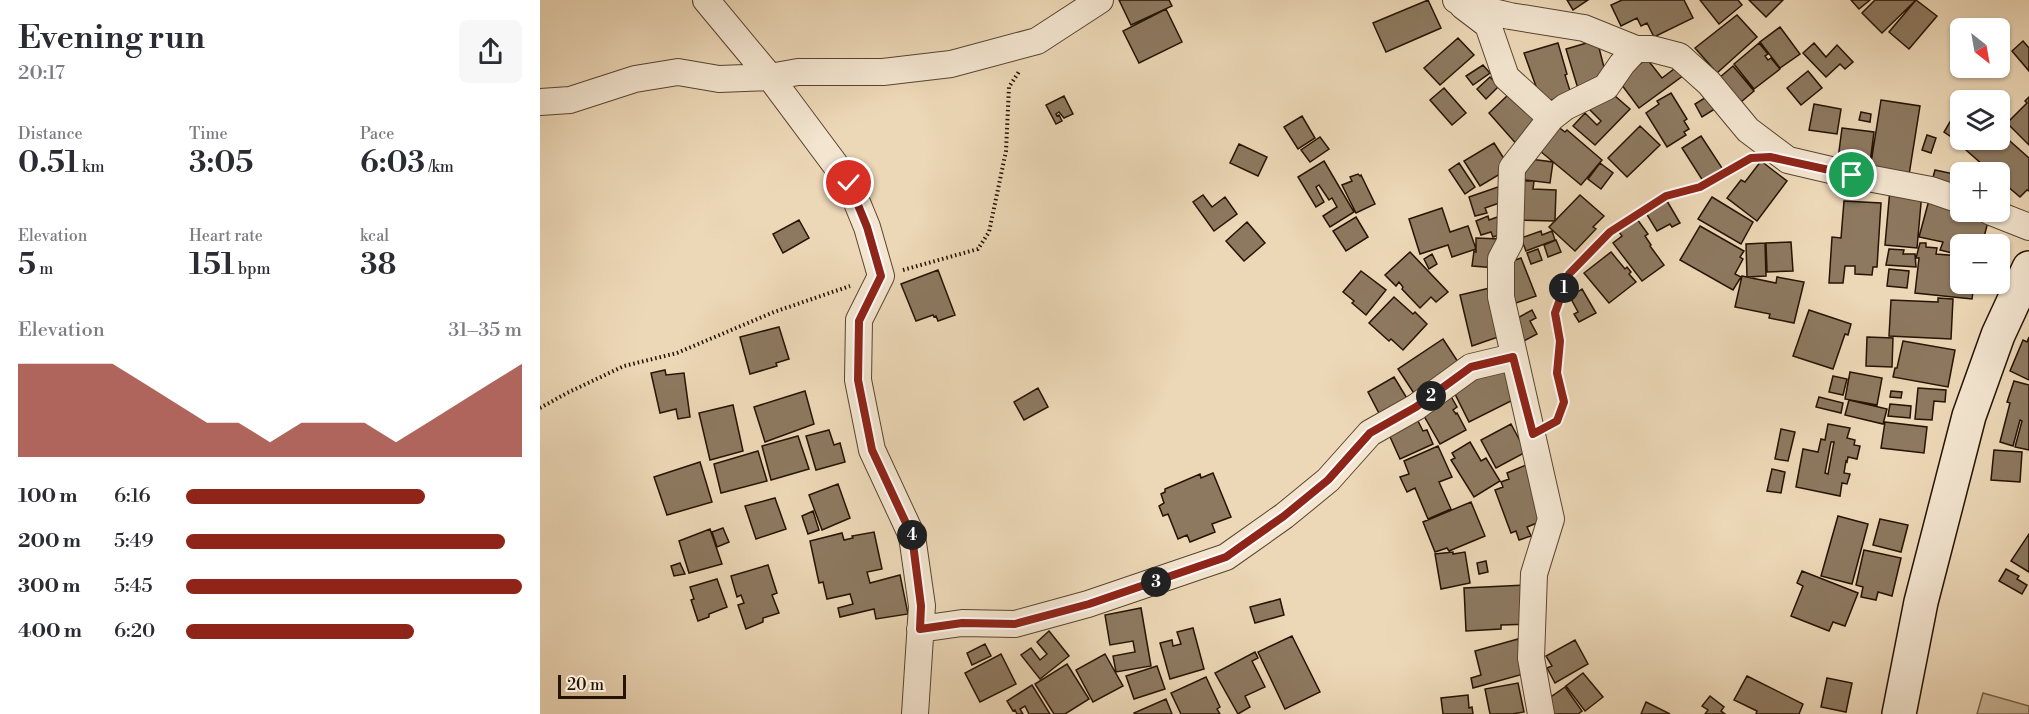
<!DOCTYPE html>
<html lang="en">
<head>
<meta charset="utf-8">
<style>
	body { margin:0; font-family:"Libre Bodoni",serif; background:#f7f7f7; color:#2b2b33; height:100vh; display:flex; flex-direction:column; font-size:22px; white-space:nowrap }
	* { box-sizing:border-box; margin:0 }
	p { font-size:20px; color:#7c7c81 }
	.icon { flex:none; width:33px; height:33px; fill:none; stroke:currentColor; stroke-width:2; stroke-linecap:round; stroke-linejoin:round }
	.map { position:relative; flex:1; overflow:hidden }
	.sheet { display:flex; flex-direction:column; background:#fff; width:540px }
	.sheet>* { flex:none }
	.needle { width:39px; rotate:149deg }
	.tools { position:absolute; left:1410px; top:18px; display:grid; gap:12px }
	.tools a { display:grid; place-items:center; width:60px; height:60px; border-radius:9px; background:#fff; box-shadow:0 2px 4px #0004; font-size:30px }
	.scale { position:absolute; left:18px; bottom:15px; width:68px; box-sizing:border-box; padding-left:6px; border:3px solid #261303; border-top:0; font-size:16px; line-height:21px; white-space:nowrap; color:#261303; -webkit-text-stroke:4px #f3e5d0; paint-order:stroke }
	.pin { position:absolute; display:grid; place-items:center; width:51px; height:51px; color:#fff; margin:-26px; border:3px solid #fff; border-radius:50%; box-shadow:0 2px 6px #0007 }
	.km { position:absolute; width:30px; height:30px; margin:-15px; border-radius:50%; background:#222; color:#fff; font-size:16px; line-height:30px; text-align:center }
	.round { display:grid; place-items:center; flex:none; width:63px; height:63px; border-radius:9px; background:#f7f7f7 }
	.head { display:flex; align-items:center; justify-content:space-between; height:102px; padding:0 18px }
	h1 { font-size:33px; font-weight:600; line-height:45px }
	.figures { display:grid; grid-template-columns:repeat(3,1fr); gap:9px; height:102px; padding:6px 18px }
	.figures div { display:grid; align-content:center }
	.figures b { font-size:30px; font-weight:600 }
	.figures small { font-size:16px; font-weight:400 }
	.figures p { font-size:16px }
	.chart { height:168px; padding:12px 18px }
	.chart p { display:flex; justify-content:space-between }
	.chart svg { width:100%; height:108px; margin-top:6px; fill:#8f2418; opacity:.7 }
	ul { padding:0 18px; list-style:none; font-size:20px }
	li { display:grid; grid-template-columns:96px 72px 1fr; align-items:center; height:45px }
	li i { height:15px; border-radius:8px; background:#8f2418 }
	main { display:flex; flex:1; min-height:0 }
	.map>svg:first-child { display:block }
</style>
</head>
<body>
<main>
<section class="sheet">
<div class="head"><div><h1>Evening run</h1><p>20:17</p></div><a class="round"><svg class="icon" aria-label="share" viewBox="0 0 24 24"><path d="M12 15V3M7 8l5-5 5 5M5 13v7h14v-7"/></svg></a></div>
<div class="figures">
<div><p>Distance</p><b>0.51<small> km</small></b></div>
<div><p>Time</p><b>3:05</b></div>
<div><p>Pace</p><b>6:03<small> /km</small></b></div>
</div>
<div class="figures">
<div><p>Elevation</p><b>5<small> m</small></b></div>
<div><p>Heart rate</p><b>151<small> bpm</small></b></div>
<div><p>kcal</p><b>38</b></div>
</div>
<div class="chart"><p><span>Elevation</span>31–35 m</p>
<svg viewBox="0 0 160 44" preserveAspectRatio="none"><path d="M0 44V6L10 6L20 6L30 6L40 14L50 22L60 30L70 30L80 38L90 30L100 30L110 30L120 38L130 30L140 22L150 14L160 6V44z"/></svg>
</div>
<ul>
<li><b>100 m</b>6:16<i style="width:71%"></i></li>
<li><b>200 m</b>5:49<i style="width:95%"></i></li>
<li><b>300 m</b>5:45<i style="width:100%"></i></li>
<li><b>400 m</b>6:20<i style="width:68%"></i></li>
</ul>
</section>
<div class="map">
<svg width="1489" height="714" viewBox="0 0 1489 714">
	<rect width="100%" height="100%" fill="#ecd7b6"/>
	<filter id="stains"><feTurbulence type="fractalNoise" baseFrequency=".00333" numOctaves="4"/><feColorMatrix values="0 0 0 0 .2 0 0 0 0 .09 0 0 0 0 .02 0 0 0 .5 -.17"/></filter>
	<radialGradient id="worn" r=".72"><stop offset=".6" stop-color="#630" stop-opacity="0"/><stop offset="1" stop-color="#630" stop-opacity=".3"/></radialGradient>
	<path fill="#cab698" stroke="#78644e" stroke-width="1.5" d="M1443 693 1489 706V714H1437Z"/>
	<path fill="#8d7960" stroke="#261303" stroke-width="1.5" fill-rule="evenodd" d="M579 0H629L632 6 591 25Z
		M888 0 901 28 846 52 833 23Z
		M1027 0H1048L1033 10Z
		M1082 0H1144L1153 18 1114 37 1107 23 1101 26 1097 18 1081 26 1071 5Z
		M1160 0H1198L1202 5 1179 24Z
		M1209 0H1243L1226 17Z
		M1311 0H1330L1319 9Z
		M1335 0H1376L1342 33 1322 13Z
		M1376 0 1397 16 1369 49 1349 32Z
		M626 9 642 42 599 63 583 31Z
		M1197 15 1217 37 1177 73 1155 48Z
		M1240 27 1260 54 1240 68 1220 42Z
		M918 38 934 55 900 85 884 68Z
		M1057 40 1068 83 1039 92 1026 49Z
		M1483 41 1489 48V71L1472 51Z
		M1018 43 1027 74 1025 75 1031 94 1002 103 984 53Z
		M1219 43 1228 54 1225 56 1228 60 1231 58 1240 69 1214 89 1194 64Z
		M1274 43 1286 57 1297 45 1313 62 1305 69 1300 64 1286 77 1263 53Z
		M1107 59 1122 78 1138 66 1144 75 1099 108 1078 80Z
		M943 65 950 73 933 85 926 76Z
		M1193 66 1214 91 1201 102 1179 78Z
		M1268 71 1282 88 1261 105 1247 88Z
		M950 77 959 86 946 99 937 89Z
		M904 88 926 113 912 125 890 100Z
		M1067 89 1090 109 1055 145 1033 126 1045 113 1057 125 1061 121 1049 109Z
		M1131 93 1147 119 1144 121 1149 129 1144 132 1146 135 1127 147 1106 113 1119 104 1117 101Z
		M969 94 986 112 991 107 1000 116 983 133 988 138 979 147 949 113Z
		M1171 94 1178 107 1162 117 1155 104Z
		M524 96 533 114 524 118 519 112 516 114 517 116 519 115 522 121 516 124 506 105Z
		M1489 97V145L1467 123 1487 103 1485 101Z
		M1341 100 1380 106 1369 175 1330 169Z
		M1274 104 1301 109 1297 134 1269 130Z
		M1420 105V139L1419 142 1404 132Z
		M1321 112 1331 114 1330 122 1319 120Z
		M762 116 775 138 758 149 744 127Z
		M1013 123 1025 132 1027 130 1062 160 1041 185 994 146Z
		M1100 126 1120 145 1087 177 1068 158Z
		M1302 128 1334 132 1330 163 1298 159Z
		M1462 134 1489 158V191L1487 190 1480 197 1460 180V172H1451L1418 143 1421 140H1451L1445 146 1448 149 1457 140H1460Z
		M1387 135 1396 138 1391 153 1382 150Z
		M1161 136 1182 168 1163 181 1142 148Z
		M780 137 789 149 770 162 761 150Z
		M954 143 970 168 940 186 924 161Z
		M699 144 727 157 718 176 690 163Z
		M982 158 1013 162 1010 183 979 179Z
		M784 161 814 212 790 227 783 216 797 207 792 198 789 200 779 185 776 187 784 202 776 207 758 177Z
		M1221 161 1247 181 1217 221 1187 198 1201 180 1205 182Z
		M919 163 935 187 925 194 909 170Z
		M1060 163 1073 173 1061 189 1048 179Z
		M1395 170 1419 175 1417 186 1392 181Z
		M818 174 820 176 821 175 835 204 816 213 802 185 812 181 810 177Z
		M979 181H994L993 189 1016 190 1015 221 977 220Z
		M961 186 965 201 945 208 947 213 935 216 929 197Z
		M1350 189 1382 192 1377 248 1345 245Z
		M663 195 672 207 685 197 697 214 674 231 653 202Z
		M1040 195 1064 216 1053 227 1056 229 1035 251 1009 227Z
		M1172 197 1213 222 1201 244 1158 219Z
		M1389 200 1420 212H1439L1450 214 1443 241 1439 239 1438 244H1420V255L1400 250 1403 242 1379 237Z
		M1127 201 1140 223 1132 227 1130 224 1117 231 1106 213Z
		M1304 201 1341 203 1337 267H1333L1332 275 1315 274V266H1305L1303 283H1289L1292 237 1301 238Z
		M902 208 910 232 928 226 936 249 912 257 908 245 880 254 869 219Z
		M963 215 968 232 953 237 951 232 941 235 936 221 948 216 949 220Z
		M816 217 828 237 806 251 793 231Z
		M1097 219 1108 234 1105 236 1111 245 1110 246 1124 265 1102 281 1073 243 1082 236 1079 232Z
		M259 220 269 238 243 253 233 234Z
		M707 222 725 243 704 261 686 241Z
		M1160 226 1204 251 1200 257 1203 259 1195 274 1201 277 1193 290 1140 260Z
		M1001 231 1002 235 1012 231 1015 240 986 251 981 238Z
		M936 238 960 239 957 268 932 266 934 251 936 252Z
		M1016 240 1021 252 1008 257 1004 245Z
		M1251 242 1253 271 1227 272 1226 243Z
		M1225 243 1226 276 1207 277 1206 244Z
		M1380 243H1386V247L1397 248 1396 254 1420 256V284H1434L1432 299 1375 293 1379 258H1376Z
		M998 249 1002 260 991 264 987 253Z
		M1349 249 1364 250 1363 254H1375L1376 267 1346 265Z
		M870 252 908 292 896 302 891 297 880 308 862 289 863 287 859 282 856 286 845 275Z
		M1071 252 1085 269 1087 267 1091 272 1089 274 1096 282 1069 303 1044 273Z
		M892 254 897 264 889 269 884 259Z
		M981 258 996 296 973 304 964 264Z
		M1349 269 1369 271 1367 288 1347 286Z
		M398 270 415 315 398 321 396 316 394 317 393 315 376 321 361 284Z
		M821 271 846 290 826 315 812 303 814 301 803 292Z
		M1202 276 1236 283 1237 277 1264 282 1254 323 1229 318 1230 314 1195 307Z
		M954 287 958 337 932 346 920 295Z
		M1042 289 1056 313 1039 322 1034 314 1038 312 1030 297Z
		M854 297 873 314 875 312 887 324 863 350 851 339 849 341 829 323Z
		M1398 298 1413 299 1411 339 1349 336 1351 300 1398 302Z
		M992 310 996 318 990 321 997 334 982 342 970 322Z
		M1269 310 1311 324 1308 335 1305 334 1293 369 1253 356Z
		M239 327 249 359 236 363 237 366 210 374 200 337Z
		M1327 337 1353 338 1352 367 1326 366Z
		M1489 337V380L1470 371 1483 340 1487 342Z
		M903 339 922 368 877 398 858 369Z
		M1363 341 1415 350 1408 387 1353 377 1355 368H1357Z
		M962 365 979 397 929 422 912 388Z
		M125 370 126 375 144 373 150 417 138 419 136 409 120 413 111 373Z
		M1310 372 1342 378 1337 405 1305 399Z
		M1293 376 1307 379 1303 395 1289 392Z
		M854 377 871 405 843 421 828 392Z
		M1474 381 1489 385V450L1475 447 1482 421 1480 420 1473 446 1460 442 1470 403 1467 402Z
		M498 388 508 407 484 420 474 402Z
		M1378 388 1406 390 1405 402 1394 401 1392 420 1375 419Z
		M265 391 274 424 225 442 214 407Z
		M1351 391 1362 392 1361 398 1350 397Z
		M909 393 917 407 913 410 916 414 917 413 926 430 900 444 880 409Z
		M1279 397 1303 403 1301 413 1276 407Z
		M1309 400 1347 409 1343 424 1305 415Z
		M1350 404 1371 406 1370 418 1348 416Z
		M193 405 203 451 170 460 159 413Z
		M875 415 883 431 887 430 893 444 860 459 846 428Z
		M1345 422 1387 427 1384 453 1341 448Z
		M971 424 986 452 956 468 941 440Z
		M1288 424 1310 428 1307 438 1315 440 1314 445 1320 446 1317 459 1308 457 1307 462 1306 461 1304 473 1310 474 1307 484 1302 483 1300 496 1256 487 1263 449 1278 452 1281 439 1285 440ZM1291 442H1294L1288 474 1285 473Z
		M1241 429 1255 432 1248 461 1235 459Z
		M289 430 294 445 300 443 305 462 276 470 266 436Z
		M258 436 269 469 231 480 222 446Z
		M930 442 941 461 946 458 960 481 934 497 911 460 915 458 912 453Z
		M898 446 912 477 899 482 911 509 888 519 875 488 867 492 860 477 869 474 864 461Z
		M1454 450 1482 452 1480 482 1451 480Z
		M218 451 227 481 181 493 174 464Z
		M160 462 172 502 127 515 114 477Z
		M986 465 1007 519 987 527 991 536 979 540 976 531 971 533 955 490 963 487 961 482 969 479 967 473Z
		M1232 469 1245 472 1241 493 1227 491Z
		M673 473 691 517 672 524 675 532 650 542 647 535 638 539 628 514 623 516 619 506 624 503 621 494 625 492V489L660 474 661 478Z
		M298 484 310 518 282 530 269 495Z
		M235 498 246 529 216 539 205 506Z
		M931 502 945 536 909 551 907 548 895 552 883 522Z
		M273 511 279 530 268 534 262 516Z
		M1298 516 1328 524 1312 584 1281 576Z
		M1340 519 1368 525 1361 552 1333 545Z
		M183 528 189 542 177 547 172 532Z
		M170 529 182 564 149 573 139 541Z
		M334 532 342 569 327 572 330 583 360 575 368 614 336 619 334 609 300 617 298 608 313 604 310 594 287 599 283 582 279 583 270 541 302 533 304 540 313 538 312 536Z
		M1489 534V572L1471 561Z
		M1324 550 1361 558 1352 596 1338 592 1336 600 1321 597 1323 587 1316 585Z
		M913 552V554L925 552 930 583 901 589 895 554Z
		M946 561 948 572 939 574 937 563Z
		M140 563 145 574 134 576 131 566Z
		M228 565 237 593 232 595 239 613 223 618V622L206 629 198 605 204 603 201 595 197 597 191 576Z
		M1466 569 1479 576 1477 579 1487 585 1482 594 1459 581Z
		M1262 571 1318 593 1305 626 1293 622 1289 631 1251 616 1263 586 1257 583Z
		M177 579 187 607 169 614V617L158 621 151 600 154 599 150 587Z
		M988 585 990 624 961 625V629L926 631 924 588Z
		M740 599 744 615 715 623 710 607Z
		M601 608 611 666 576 672 573 656 595 652 593 641 570 645 565 615Z
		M653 628 664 669 630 679 620 643 632 640 633 646 641 644 637 632Z
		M509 631 529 656 500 679 481 655 491 648 500 660 507 654 497 642Z
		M752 636 780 692 745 709 718 652Z
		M978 639 987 673 933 688 931 678 941 675 935 651Z
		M1035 640 1048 664 1015 683 1007 668 1012 666 1006 656Z
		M445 644 451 656 432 665 427 653Z
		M715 652 718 658 712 661 725 687 705 696 710 707 698 714 675 673Z
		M461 654 476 684 440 702 425 673Z
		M565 654 583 686 553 702 536 670Z
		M527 664 549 699 525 714H514L495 684Z
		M617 666 625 689 594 699 586 676Z
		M1043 673 1063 697 1045 711 1026 686Z
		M1207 676 1263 704 1259 714H1216L1217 711 1194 700Z
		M666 677 680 707 677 709 680 714H641L631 693Z
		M1287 678 1312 683 1306 712 1281 707Z
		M978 683 984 712 972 714H950L945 689Z
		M492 685 510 714H489L485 706 480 709 483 714H477L475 710 473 711 467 701Z
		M1025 687 1042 711 1038 714H1014L1005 701Z
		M928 695 929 708 932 707 933 714H903L901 698Z
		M1170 696 1184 707 1181 711 1185 714H1165L1168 710 1162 706Z
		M626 699 632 714H595L594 713Z
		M1106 702 1130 714H1101Z"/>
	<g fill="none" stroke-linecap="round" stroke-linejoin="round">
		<g stroke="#584430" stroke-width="28">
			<path id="street" d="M166 0 230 77 309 183 327 227 341 276 319 320 318 380 332 450 372 536 382 606 375 714
				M916 0 924 5 970 16 1044 28 1096 49
				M923 6 948 25 966 77 1011 118
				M0 102 30 100 95 79 138 72 179 79 230 77 258 72H343L411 64 497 41 560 0
				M1451 212 1489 227
				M380 629 422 623 475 624 548 604 686 557 744 516 788 480 830 433 876 407 931 367 973 357
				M1001 714 991 658 994 574 1011 519 961 297V259L970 242 972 168 1011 118 1025 107 1066 87 1082 64 1096 49H1112L1139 56 1169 83 1208 130 1248 160 1312 175 1391 190 1420 200"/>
		</g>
		<g stroke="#261303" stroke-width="36">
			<path id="secondary" d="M1359 714 1381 602 1429 416 1458 335 1489 268"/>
		</g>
		<path stroke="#261303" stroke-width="4" stroke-dasharray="1.5 3" stroke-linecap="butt" d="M363 270 438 249 449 232 466 151 469 87 480 70
			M0 408 27 393 84 366 137 353 234 312 310 286
			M1013 423 1017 421 1024 402 1017 373 1020 341 1015 313 1029 274 1070 232 1090 218 1126 196 1160 187 1209 159"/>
		<use href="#street" stroke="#f3e5d0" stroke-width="26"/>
		<use href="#secondary" stroke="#f3e5d0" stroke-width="33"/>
	</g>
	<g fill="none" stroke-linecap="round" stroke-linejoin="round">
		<g stroke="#fff" stroke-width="12">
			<path id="route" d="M309 183 327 227 341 276 319 321 318 380 332 450 372 536 381 606 380 629 422 623 475 624 549 604 686 557 744 516 788 480 830 433 876 407 931 367 973 357 993 434 1017 421 1024 402 1017 373 1020 341 1015 313 1029 274 1070 232 1126 196 1160 187 1211 158 1230 157 1312 175"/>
		</g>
		<use href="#route" stroke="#8f2418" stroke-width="8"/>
	</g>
	<rect width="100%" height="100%" filter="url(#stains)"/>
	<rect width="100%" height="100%" fill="url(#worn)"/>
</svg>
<div class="tools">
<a><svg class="needle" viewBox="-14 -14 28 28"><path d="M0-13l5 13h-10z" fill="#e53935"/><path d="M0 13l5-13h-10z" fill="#7c7c81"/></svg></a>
<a><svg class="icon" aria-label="layers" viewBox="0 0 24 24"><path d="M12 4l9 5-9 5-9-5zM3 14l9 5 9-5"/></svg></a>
<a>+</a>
<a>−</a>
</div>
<div class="scale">20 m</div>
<div class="pin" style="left:1312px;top:175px;background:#1e9e55"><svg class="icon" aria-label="arrive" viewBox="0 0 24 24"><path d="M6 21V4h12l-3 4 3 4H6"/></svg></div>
<div class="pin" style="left:309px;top:183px;background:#d93025"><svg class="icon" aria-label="check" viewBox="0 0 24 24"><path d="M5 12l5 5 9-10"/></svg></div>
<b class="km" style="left:1024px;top:288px">1</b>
<b class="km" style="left:891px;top:396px">2</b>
<b class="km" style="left:616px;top:582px">3</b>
<b class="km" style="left:372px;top:535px">4</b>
</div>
</main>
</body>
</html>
